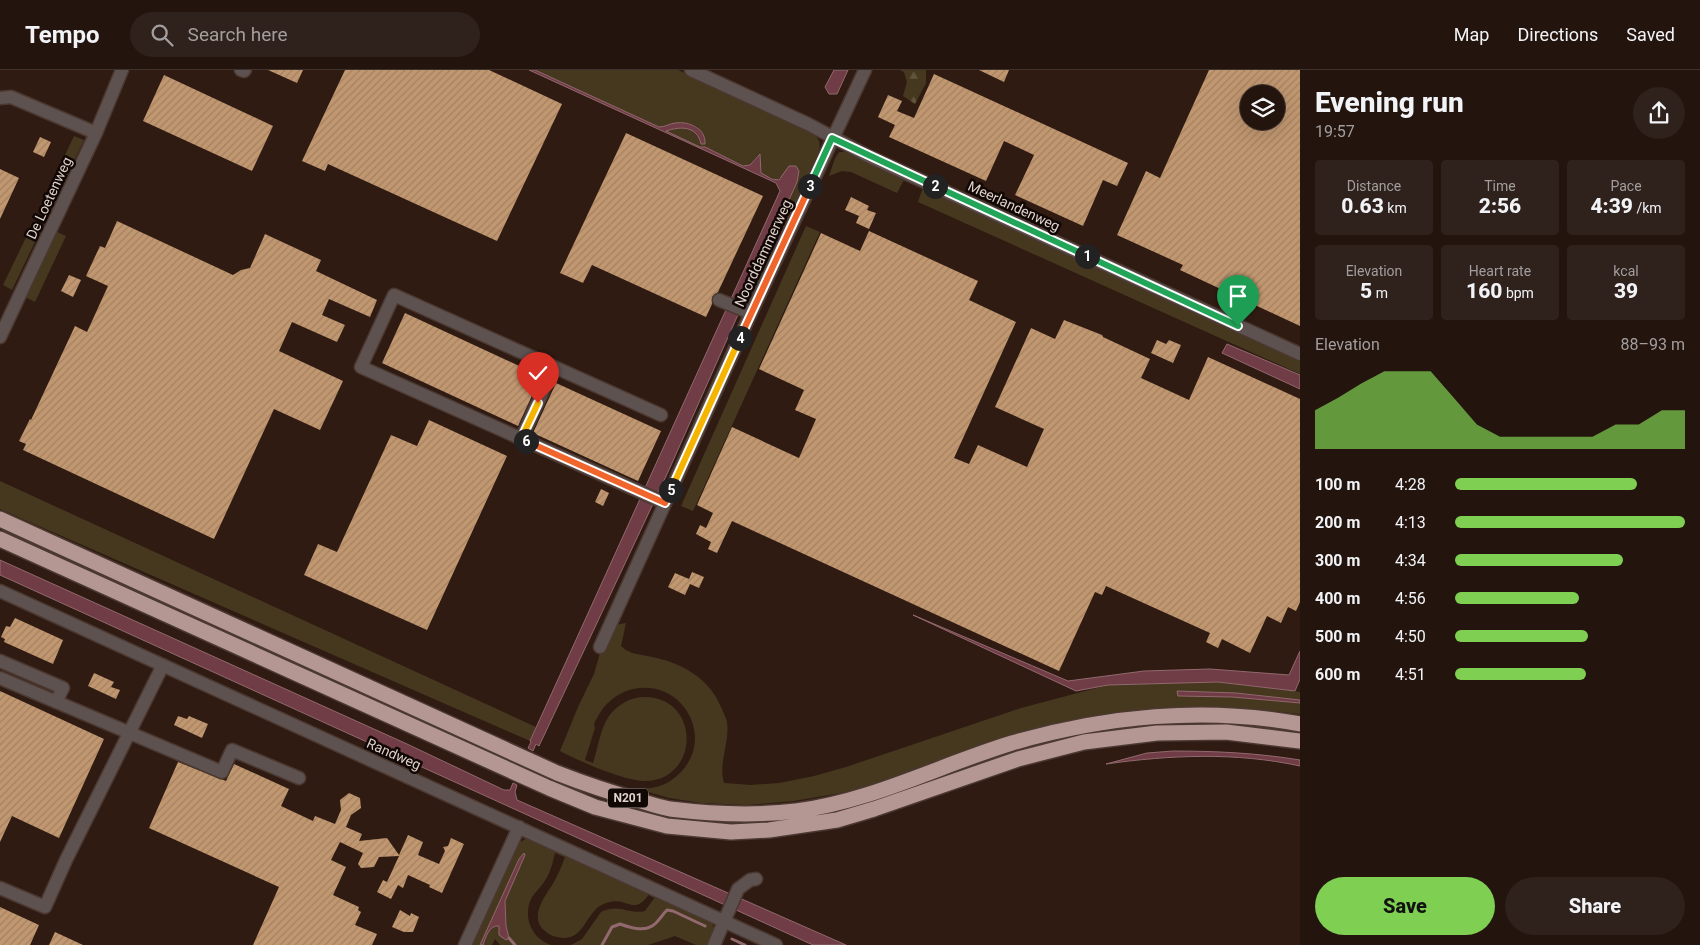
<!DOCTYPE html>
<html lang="en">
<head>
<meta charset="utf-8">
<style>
	body { margin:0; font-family:Roboto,sans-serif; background:#2f211c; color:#f1f3f6; height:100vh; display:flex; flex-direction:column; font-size:19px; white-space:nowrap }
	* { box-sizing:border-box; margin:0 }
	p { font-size:16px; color:#a39e9e }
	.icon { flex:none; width:28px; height:28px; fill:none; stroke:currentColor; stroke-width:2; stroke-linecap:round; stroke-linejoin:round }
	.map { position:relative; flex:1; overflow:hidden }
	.panel { display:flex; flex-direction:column; background:#23140e; width:400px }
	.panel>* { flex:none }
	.buttons { position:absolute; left:1240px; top:15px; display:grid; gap:10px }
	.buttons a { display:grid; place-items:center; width:45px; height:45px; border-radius:50%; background:#23140e; box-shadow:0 5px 20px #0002,0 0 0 1px #40332e; font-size:25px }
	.pin { position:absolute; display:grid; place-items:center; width:42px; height:42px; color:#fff; margin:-51px -21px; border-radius:50% 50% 50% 0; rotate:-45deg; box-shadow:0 0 5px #0007 }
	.pin .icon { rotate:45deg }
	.km { position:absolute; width:25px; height:25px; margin:-12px; border-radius:50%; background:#222; color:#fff; font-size:14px; line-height:25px; text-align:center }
	.round { display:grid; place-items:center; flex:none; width:52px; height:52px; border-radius:26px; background:#2f211c }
	.overview { display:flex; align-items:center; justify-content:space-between; height:85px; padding:0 15px }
	h1 { font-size:28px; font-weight:800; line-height:38px }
	.stats { display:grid; grid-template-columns:repeat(3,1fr); gap:8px; height:85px; padding:5px 15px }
	.stats div { display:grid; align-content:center; border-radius:5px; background:#2f211c; text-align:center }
	.stats b { font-size:21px; font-weight:800 }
	.stats small { font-size:14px; font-weight:400 }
	.stats p { font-size:14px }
	.chart { height:140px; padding:10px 15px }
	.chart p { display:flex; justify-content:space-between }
	.chart svg { width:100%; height:90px; margin-top:5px; fill:#7fd052; opacity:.7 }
	.action { display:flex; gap:10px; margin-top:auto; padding:10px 15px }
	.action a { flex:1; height:58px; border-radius:30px; background:#7fd052; color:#111; font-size:20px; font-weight:800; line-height:58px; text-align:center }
	.action a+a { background:#2f211c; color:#f1f3f6 }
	ul { padding:0 15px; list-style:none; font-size:16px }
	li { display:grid; grid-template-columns:80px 60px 1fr; align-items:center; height:38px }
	li i { height:12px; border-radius:6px; background:#7fd052 }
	header { display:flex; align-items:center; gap:30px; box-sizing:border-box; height:70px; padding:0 25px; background:#23140e; border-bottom:1px solid #40332e }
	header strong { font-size:24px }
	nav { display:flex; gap:28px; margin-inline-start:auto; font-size:18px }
	.search { width:350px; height:45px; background:#2f211c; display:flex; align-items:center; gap:12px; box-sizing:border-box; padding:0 18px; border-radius:28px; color:#a39e9e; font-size:19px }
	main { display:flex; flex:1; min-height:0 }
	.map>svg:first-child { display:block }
</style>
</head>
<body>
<header>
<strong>Tempo</strong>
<div class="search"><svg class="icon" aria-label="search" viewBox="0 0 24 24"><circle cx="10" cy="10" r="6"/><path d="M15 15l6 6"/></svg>Search here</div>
<nav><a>Map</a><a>Directions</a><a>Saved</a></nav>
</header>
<main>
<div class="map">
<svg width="1300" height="875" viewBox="0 0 1300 875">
	<defs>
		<pattern id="forest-firs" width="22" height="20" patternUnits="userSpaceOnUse" patternTransform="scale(1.25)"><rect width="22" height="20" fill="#46381e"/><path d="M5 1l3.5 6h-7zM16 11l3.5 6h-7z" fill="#60543d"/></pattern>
		<pattern id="building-hatch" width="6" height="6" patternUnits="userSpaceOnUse" patternTransform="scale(1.25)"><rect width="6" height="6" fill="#c19770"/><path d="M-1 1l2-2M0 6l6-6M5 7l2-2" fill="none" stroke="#a28163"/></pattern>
	</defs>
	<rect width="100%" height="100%" fill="#2f1b12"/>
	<path fill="#46381e" d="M535 0H678L808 60C813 63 817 66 819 71 824 85 802 119 796 133L790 129 797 112 781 107 777 110 762 104 758 85 750 95 744 96 705 77H700L666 61C682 56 696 56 701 74H705L698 57 692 54 680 53 659 57Z
		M74 66 84 70 49 143 39 140Z
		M839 82H847L905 108 897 123 851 102 842 101 829 106 835 88Z
		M923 117 1300 288V304L918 132Z
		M34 151 43 155 12 220 3 215Z
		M806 156 820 162 693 441 681 436Z
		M55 161 66 166 35 232 25 227Z
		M0 411 536 657 530 671 0 439Z
		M626 553 621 576C630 585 640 584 652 587 682 593 709 608 721 637 723 642 726 647 727 652 730 673 718 693 724 713L751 715 779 713 814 706 846 697 1021 638 1108 615 1218 612 1300 622V630L1236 623 1178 621 1179 626 1232 627 1297 633H1300V644L1244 638 1175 637 1100 645 1015 665 852 721 794 731 747 735 702 733 669 728 635 718C653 720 667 716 680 703 716 667 682 608 633 619 624 621 615 626 609 632 602 638 598 646 594 654L595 658 585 690 593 693C598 678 600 659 609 646 617 635 630 627 645 627 702 628 699 711 645 711 624 711 579 691 560 681L578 637 594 604 602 576 615 555Z
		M527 768 534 769 650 823C633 848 628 825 606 833 584 840 586 874 557 867 551 866 545 862 541 857 531 842 547 824 554 812 558 804 562 796 565 787L555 783C553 791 551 801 546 809 542 816 536 821 532 827 522 846 531 868 551 875H500L495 869 492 875H483C486 867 488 856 499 855L509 868 506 856 505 831 525 784 519 789 480 875H469L515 775Z
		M655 827C665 831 708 846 712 853 716 861 711 868 707 875H696L675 866 648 875H571L582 869 601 842C620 833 629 845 645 841Z"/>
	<path fill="url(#forest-firs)" d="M900 0H926V13L915 34 903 26 907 12 904 2Z"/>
	<path fill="#703c46" stroke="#91696e" d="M529 0H535L659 57C665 57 669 54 675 53 689 51 706 58 705 74H701C697 56 681 56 666 61L700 77H705L743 96 750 95 760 84 761 103 772 109 779 110 789 96H796L799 101 797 112 668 402 539 676 536 674 533 681 528 678 531 672 530 671 780 121 776 113Z
		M834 0H848L837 24H829L825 17Z
		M1227 274 1300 305V319L1222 283Z
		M0 490 407 674 504 720H510L513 713 517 715 515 722 517 730 846 875H813L0 505Z
		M913 545 1068 611 1144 601 1210 599 1289 605 1300 581V609L1295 621 1218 612 1108 615 1076 621Z
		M1177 621 1236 623 1300 630V633L1232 627 1178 626Z
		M1173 681C1216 681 1257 683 1300 690V696C1236 682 1170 685 1106 694L1147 683Z
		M524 783 525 785 505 831 506 856 509 868 506 870 499 865V856C489 855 486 867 483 875H480L519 789Z"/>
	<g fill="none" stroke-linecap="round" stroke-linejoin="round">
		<path stroke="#91696e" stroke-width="3" d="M509 868 515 875
			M732 869 745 875
			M602 875 612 857 620 854C631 858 646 863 656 853 660 849 663 844 667 840L673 841 705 856"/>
	</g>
	<path fill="url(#building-hatch)" fill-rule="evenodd" d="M268 0H303L297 13Z
		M345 0H489L562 34 497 171 328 94 325 101 302 91Z
		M979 0H1009L1004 12Z
		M1209 0H1300V256L1180 200 1183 195 1117 165 1146 101 1160 108ZM1249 24H1276V51H1249Z
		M934 4 1128 93 1117 116 1103 110 1083 156 1015 125 1034 85 1004 71 986 111 889 67 895 55 878 47 888 25 902 31 897 41 914 48Z
		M164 5 273 56 252 101 143 51Z
		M626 63 763 126 718 222 712 227V234L706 247 592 195 583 213 560 203Z
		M40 67 51 72 44 87 33 82Z
		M0 99 19 108 0 149Z
		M851 127 869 136 867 140 876 143 869 159 856 153 859 146 845 140Z
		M117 151 233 205 241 200 250 198 265 164 321 190 316 201 377 230 370 247 329 229 322 245 345 255 337 272 292 252 279 281 343 311 320 360 274 339 214 469 23 380 26 374 19 371 30 349 31 350 75 256 87 262 108 216 86 206 100 176 105 178Z
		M869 161 978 211 969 230 1016 252 954 388 969 394 978 375 1027 397 1044 359 995 337 1031 258 1055 269 1064 250 1102 265 1103 267 1150 289 1141 308 1189 330 1208 287 1300 329V532L1296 541 1288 537 1281 553 1267 546 1250 583 1222 569 1218 578 1206 572 1210 563 1106 516 1102 525 1095 522 1059 601 732 451 717 483 708 479 711 472 696 464 700 455 706 458 713 443 697 435 732 357 799 388 816 349 795 340 804 320 759 299 821 163 860 181Z
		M69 205 81 210 73 227 61 221Z
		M405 243 541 306 518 356 382 293Z
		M1157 270 1166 274 1169 270 1181 275 1173 293 1151 283Z
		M556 313 661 361 638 411 533 363Z
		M429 350 507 386 427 560 304 505 318 474 337 482 391 365 417 376Z
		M601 419 609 423 603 436 595 432Z
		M692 502 704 507 699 518 690 514 685 525 668 517 675 503 689 509Z
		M15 548 63 570 53 594 4 572 5 569 1 567 6 556 10 557Z
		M94 603 114 612 111 617 120 620 116 629 88 616Z
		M0 621 104 669 59 768 12 746 0 772Z
		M178 646 187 649 189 646 208 654 202 668 174 655Z
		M178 692 226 711 234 694 289 719 281 736 313 751 315 746 335 754 341 740 340 730 349 723 360 728 361 738 351 745 346 757 362 764 359 771 387 768 399 785 408 765 423 772 418 785 439 794 445 781 443 777 448 776 451 768 464 774 442 823 429 817 430 815 408 805 403 818 398 815 391 829 377 822 383 810 387 812 399 786 379 787 374 797 361 798 358 794 363 783 340 772 331 790 346 797 333 825 359 837 358 840 361 842 355 855 377 864 372 875H253L279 817 149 758Z
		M0 837 39 855 30 875H0Z
		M400 840 410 846 411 843 419 847 413 862H404L392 857Z
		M55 862 83 875H49Z"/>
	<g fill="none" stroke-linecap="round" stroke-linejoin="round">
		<g stroke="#4b3830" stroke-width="15">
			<path id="minor" d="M241 0 244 1 245 0
				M691 0 808 54 868 86 1300 284
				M0 28 11 27 96 63
				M719 230 751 243
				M0 267 96 63 122 0
				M661 345 394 225 361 297 665 433
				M521 369 554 297
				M0 521 776 875
				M600 577 751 243 865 0
				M0 591 63 618 56 632
				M0 608 222 702 232 680 299 708
				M0 818 45 837 66 790 163 595
				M465 875 519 757
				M714 875 738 819 750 810 756 809"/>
		</g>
		<g stroke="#4b3830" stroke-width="18">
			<path id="highway" d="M0 449 557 703C585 714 612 723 641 731 650 734 660 737 670 739 711 744 755 746 796 741 872 731 940 695 1012 673 1105 646 1205 636 1300 654
				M0 469 549 718 595 737 667 756 731 762 769 760 837 750 874 739 1018 689 1084 672 1157 663 1226 662 1300 671"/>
		</g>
		<use href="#minor" stroke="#5e5251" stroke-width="12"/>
		<use href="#highway" stroke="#b49793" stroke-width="15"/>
	</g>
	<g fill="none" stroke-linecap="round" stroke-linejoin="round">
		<g stroke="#fff" stroke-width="10">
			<path id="split-1" d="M1087 186 1238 256"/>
		</g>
		<g stroke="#fff" stroke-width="10">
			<path id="split-2" d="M935 116 1087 186"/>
		</g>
		<g stroke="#fff" stroke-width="10">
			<path id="split-3" d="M810 116 832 68 935 116"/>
		</g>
		<g stroke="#fff" stroke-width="10">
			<path id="split-4" d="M740 268 810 116"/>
		</g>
		<g stroke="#fff" stroke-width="10">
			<path id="split-5" d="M671 420 740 268"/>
		</g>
		<g stroke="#fff" stroke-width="10">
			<path id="split-6" d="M526 371 665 433 671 420"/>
		</g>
		<g stroke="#fff" stroke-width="10">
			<path id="split-7" d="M526 371 521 369 538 333"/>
		</g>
		<use href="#split-1" stroke="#22a559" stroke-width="6"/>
		<use href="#split-2" stroke="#22a559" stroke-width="6"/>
		<use href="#split-3" stroke="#22a559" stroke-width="6"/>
		<use href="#split-4" stroke="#f0652b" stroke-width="6"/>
		<use href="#split-5" stroke="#f5b400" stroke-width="6"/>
		<use href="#split-6" stroke="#f0652b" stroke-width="6"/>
		<use href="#split-7" stroke="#f5b400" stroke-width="6"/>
	</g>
	<g text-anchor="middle" stroke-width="5" stroke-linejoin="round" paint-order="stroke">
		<rect fill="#110805" stroke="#a19590" stroke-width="1" x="608" y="718.5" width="40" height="19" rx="4"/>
		<g font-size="12" font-weight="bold" fill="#dfd1cb">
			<text x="628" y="732">N201</text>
		</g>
		<g font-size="14" fill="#dfd1cb" stroke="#110805">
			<text transform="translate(49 128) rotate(-65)" y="5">De Loetenweg</text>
			<text transform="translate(1014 136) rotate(25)" y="5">Meerlandenweg</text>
			<text transform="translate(763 183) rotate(-65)" y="5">Noorddammerweg</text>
			<text transform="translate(394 684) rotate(24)" y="5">Randweg</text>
		</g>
	</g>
</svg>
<div class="buttons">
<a><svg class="icon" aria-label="layers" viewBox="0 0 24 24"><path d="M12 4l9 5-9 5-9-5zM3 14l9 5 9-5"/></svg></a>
</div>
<div class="pin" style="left:1238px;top:256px;background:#1e9e55"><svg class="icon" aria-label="arrive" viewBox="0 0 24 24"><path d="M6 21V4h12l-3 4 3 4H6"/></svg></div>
<div class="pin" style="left:538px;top:333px;background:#d93025"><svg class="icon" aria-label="check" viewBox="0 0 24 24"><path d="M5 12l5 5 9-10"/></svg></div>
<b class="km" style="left:1087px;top:186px">1</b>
<b class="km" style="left:935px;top:116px">2</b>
<b class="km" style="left:810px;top:116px">3</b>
<b class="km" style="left:740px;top:268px">4</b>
<b class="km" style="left:671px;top:420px">5</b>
<b class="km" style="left:526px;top:371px">6</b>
</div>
<section class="panel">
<div class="overview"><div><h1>Evening run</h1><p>19:57</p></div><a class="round"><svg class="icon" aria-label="share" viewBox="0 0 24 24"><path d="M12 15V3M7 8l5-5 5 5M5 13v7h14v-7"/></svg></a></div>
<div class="stats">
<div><p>Distance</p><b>0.63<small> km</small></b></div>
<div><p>Time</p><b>2:56</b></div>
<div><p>Pace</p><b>4:39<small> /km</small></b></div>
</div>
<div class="stats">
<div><p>Elevation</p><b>5<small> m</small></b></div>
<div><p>Heart rate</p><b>160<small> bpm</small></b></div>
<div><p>kcal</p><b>39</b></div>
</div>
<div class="chart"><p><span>Elevation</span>88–93 m</p>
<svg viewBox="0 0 160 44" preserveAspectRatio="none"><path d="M0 44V25L10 19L20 12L30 6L40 6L50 6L60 19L70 32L80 38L90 38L100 38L110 38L120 38L130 32L140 32L150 25L160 25V44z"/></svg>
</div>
<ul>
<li><b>100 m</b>4:28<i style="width:79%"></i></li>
<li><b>200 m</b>4:13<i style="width:100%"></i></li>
<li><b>300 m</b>4:34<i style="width:73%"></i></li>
<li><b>400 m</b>4:56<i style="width:54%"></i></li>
<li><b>500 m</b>4:50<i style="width:58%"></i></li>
<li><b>600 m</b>4:51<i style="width:57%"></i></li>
</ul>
<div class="action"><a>Save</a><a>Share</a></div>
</section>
</main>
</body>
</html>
